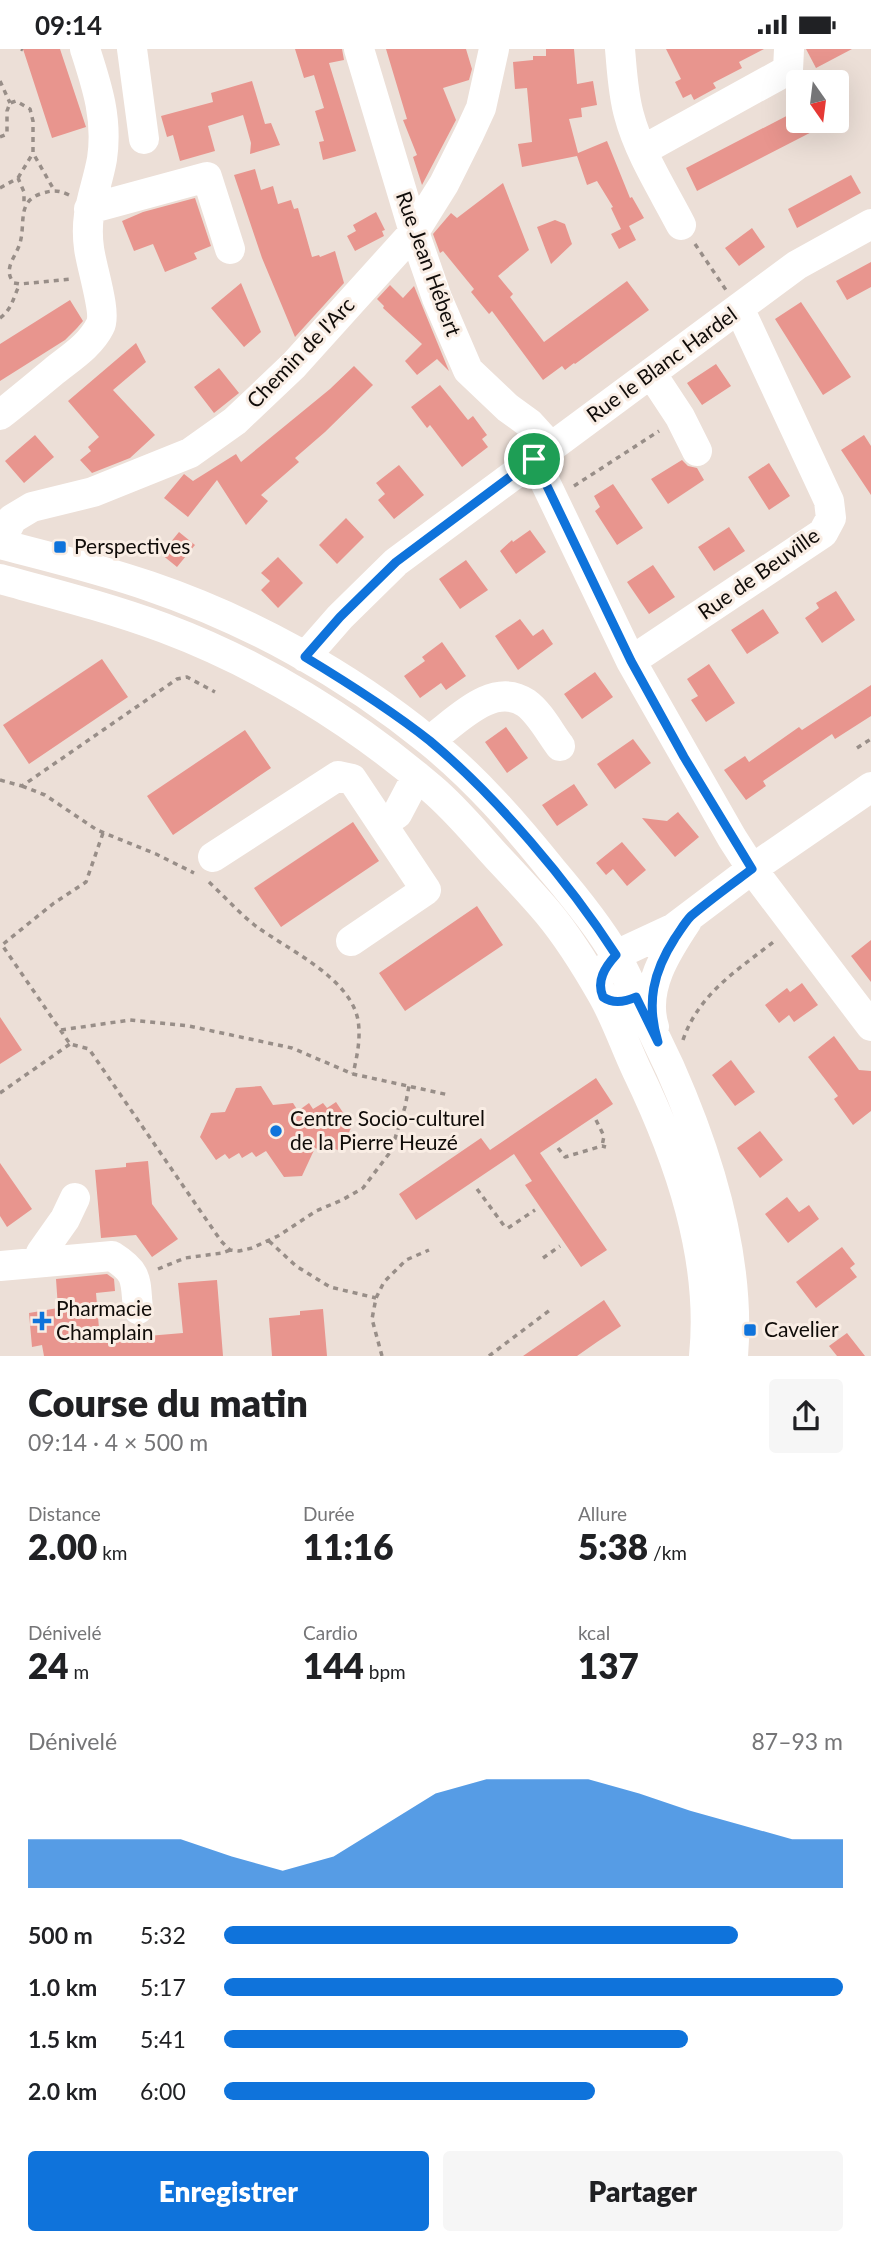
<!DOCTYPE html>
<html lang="fr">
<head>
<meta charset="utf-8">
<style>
	body { margin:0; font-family:Lato,sans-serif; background:#f6f6f6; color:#202124; height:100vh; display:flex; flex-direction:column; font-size:26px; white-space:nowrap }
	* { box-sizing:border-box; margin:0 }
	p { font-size:23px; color:#757577 }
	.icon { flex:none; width:38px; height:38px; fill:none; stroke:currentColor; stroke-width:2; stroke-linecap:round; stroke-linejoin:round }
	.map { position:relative; height:1307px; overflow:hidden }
	.panel { display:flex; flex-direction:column; background:#fff; flex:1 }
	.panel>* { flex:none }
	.needle { width:46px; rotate:166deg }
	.controls { position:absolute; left:786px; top:21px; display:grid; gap:14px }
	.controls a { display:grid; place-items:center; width:63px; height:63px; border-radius:7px; background:#fff; box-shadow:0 7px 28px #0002; font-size:35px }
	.pin { position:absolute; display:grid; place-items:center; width:60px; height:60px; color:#fff; margin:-30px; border:4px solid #fff; border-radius:50%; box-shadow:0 2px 7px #0007 }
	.round { display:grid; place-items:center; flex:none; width:74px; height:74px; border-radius:7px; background:#f6f6f6 }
	.overview { display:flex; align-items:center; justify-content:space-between; height:119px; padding:0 28px }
	h1 { font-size:38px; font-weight:800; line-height:52px }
	.figures { display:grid; grid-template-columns:repeat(3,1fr); gap:10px; height:119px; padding:7px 28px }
	.figures div { display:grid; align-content:center }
	.figures b { font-size:35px; font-weight:800 }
	.figures small { font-size:19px; font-weight:400 }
	.figures p { font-size:19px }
	.chart { height:196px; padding:14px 28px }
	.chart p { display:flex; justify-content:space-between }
	.chart svg { width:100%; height:126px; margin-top:7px; fill:#0f73db; opacity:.7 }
	.primary-button { display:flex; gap:14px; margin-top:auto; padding:14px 28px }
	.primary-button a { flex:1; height:80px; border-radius:7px; background:#0f73db; color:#fff; font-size:28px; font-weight:800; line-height:80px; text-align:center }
	.primary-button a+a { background:#f6f6f6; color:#202124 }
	ul { padding:0 28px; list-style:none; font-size:23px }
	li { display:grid; grid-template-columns:112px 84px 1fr; align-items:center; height:52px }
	li i { height:18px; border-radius:9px; background:#0f73db }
	.status { display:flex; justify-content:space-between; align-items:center; height:49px; padding:0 35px; background:#fff; direction:ltr }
	.status svg { height:19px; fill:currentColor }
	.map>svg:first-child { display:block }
</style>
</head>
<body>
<div class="status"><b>09:14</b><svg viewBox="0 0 49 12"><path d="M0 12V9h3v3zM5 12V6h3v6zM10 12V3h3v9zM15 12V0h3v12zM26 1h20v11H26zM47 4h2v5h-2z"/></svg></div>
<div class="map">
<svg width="871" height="1307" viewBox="0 0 871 1307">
	<rect width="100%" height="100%" fill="#ecdfd7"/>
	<path fill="#e8958e" d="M23 0H60L86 78 52 89Z
		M295 0H342L344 11 329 14 356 102 323 111 319 93 324 92 315 62 324 59 314 26 304 29Z
		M386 0H466L472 20 469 31 443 39 456 71 422 136 413 108 417 106 403 71 407 70Z
		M546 0H574L577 35 593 32 597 56 581 59 582 68 569 70 578 104 607 92 630 149 632 148 644 169 629 177 636 191 619 200 611 185 621 180 611 159 613 158 597 132 587 136 577 107 522 118 518 95 532 93 527 39 515 40 513 13 533 11V7H546Z
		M666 0H764L739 13 742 19 713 34 716 39 694 51 691 45 683 49 675 33 681 30Z
		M806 0H852L816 19Z
		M252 32 265 75 271 74 280 96 250 105 251 94 243 66 208 77 215 102 180 112 173 86 167 88 161 67 213 53 211 44Z
		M798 61V72H833L697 142 686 119Z
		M255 120 261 141 273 137 278 155 291 151 294 160 298 159 312 208 319 206 320 208 335 202 344 234 295 288 262 209 234 126Z
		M851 126 861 144 797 179 788 160Z
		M503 134 529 201 498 227 513 245 510 248 544 293 627 232 649 261 575 315 574 314 565 321 562 317 543 331 492 262 489 265 471 243 474 240 443 202 440 204 433 185 451 164 457 169Z
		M195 149 211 197 194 204 197 210 165 223 153 195 134 202 122 172 143 163Z
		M376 163 385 181 382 182 384 187 355 202 347 187 356 182 353 176Z
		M555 171 565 175 572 195 551 215 537 178Z
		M752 179 765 198 739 217 725 199Z
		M871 213V238L847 251 836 232Z
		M241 234 261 283 244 298 211 259Z
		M390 236 403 249 414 237 449 322 437 310 417 326 405 312 422 295 383 259 384 257 377 250Z
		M70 251 83 272 77 279 65 291 0 332V295Z
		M801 253 851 328 823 346 775 270Z
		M136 294 146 313 113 341 155 386 130 409 92 424 80 411 91 402 88 398 99 388 68 352Z
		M716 315 731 337 702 356 687 334Z
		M354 317 373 336 325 383 295 409 299 413 261 446 268 452 246 476 217 431 188 468 164 449 184 425 193 432 236 405 241 413 330 340Z
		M219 319 239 344 214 364 194 338Z
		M440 336 468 371 473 367 487 386 482 390 488 398 462 418 430 376 427 379 411 358Z
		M35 386 54 408 24 434 5 412Z
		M864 386 871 397V446L841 401Z
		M682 411 688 417 697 419 704 431 668 455 651 430Z
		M769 414 790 447 769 461 748 428Z
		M399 416 424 446 394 470 378 451 385 445 376 434Z
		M613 435 643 479 617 496 595 462 600 458 594 447Z
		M346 469 364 488 337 515 319 496Z
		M729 478 745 502 714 522 698 498Z
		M530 481 546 503 516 525 500 502 512 491 513 493Z
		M179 483 195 496 177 518 161 505Z
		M278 508 303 534 278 559 261 541 270 532 261 524Z
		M466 511 488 541 460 560 439 530Z
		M653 516 675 548 649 565 627 533Z
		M836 542 855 571 822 594 805 569 819 559 816 554Z
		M763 560 779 584 747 605 731 581Z
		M520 570 533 587 543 580 553 595 518 621 495 587Z
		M442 593 466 627 446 641 441 634 420 649 404 627 425 612 422 608Z
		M102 610 128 648 29 715 3 676Z
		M709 615 735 654 706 673 691 651 698 647 687 630Z
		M595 623 613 648 582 670 564 645Z
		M871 636V667L835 690 832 685 763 732 766 737 746 751 724 721 745 707 749 713 799 678 802 681Z
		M506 678 528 709 507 724 485 693Z
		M245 681 271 719 173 786 147 747Z
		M633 690 651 714 615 740 597 715Z
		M574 735 588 756 557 777 542 756Z
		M678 763 699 788 675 808 642 769 667 772Z
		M353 773 379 812 281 878 254 839Z
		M622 793 646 821 627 837 613 820 606 826 596 814Z
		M477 857 503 896 405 962 379 924Z
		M871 891V933L851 907Z
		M802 934 818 956 794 973 789 966 779 974 765 956 787 939 790 943Z
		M0 968 22 1001 0 1015Z
		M834 987 859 1021 871 1022V1062L853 1076 834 1050 838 1047 808 1008Z
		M731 1011 755 1043 735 1057 712 1026Z
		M596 1029 613 1055 540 1104 607 1201 581 1218 525 1136 532 1132 514 1105 416 1171 399 1145 481 1089 490 1101Z
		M261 1037 273 1056 293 1054 298 1062 309 1054 313 1060 323 1054 327 1059 336 1053 352 1077 340 1102 330 1098 327 1104 315 1099 302 1127 284 1128 266 1102 256 1108 252 1103 242 1109 239 1104 229 1110 225 1105 216 1111 200 1088 211 1064 225 1063 236 1039Z
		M760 1082 783 1111 760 1129 737 1099Z
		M148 1112 152 1155 178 1190 152 1208 136 1186 101 1189 95 1121 126 1118V1114Z
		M0 1114 32 1160 7 1178 0 1167Z
		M787 1148 799 1163 809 1156 819 1170 788 1194 765 1165Z
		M842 1198 855 1215 850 1219 857 1228 816 1259 796 1233Z
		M107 1225 114 1230 115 1242 96 1244 100 1291 183 1284 178 1234 217 1231 223 1307H44L42 1296 32 1298 29 1264 58 1259 56 1230Z
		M604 1251 621 1277 597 1293 577 1307H523Z
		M323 1260 327 1307H272L269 1269 300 1266V1262Z
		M847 1284 865 1307H837L829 1297Z"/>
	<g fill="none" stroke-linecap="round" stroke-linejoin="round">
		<path stroke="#988e88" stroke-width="3.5" stroke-dasharray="5 5" stroke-linecap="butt" d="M21 0 23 1
			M0 32 10 54
			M0 88 7 85V62L10 54 16 52 30 60 33 72V104L54 141
			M18 129 33 104
			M0 139 18 129 24 143V157
			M69 146C59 141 53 141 43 144 16 152 26 173 20 194 16 208 2 220 14 234L20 235 71 230
			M695 195 726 241
			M0 269C13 259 13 248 20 235
			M574 437 659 382
			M857 699 871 690
			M0 731 22 737 177 630 187 628 215 643
			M22 737 45 746 97 781 156 805 194 824
			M103 784 86 833 54 854 2 896 70 995 89 1000 221 1192 230 1201 239 1202 252 1199 278 1187 316 1162 342 1151 363 1139 391 1102 405 1058 409 1037
			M209 833C225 848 240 865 257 878 289 901 350 929 358 971 361 990 357 1007 353 1025
			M61 981 130 971 189 977 292 999 353 1025 449 1046
			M683 991C699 944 739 920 776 891
			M0 1044 70 995
			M596 1071 604 1087 602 1097
			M558 1099 565 1108 602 1097 606 1098
			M477 1140 505 1178
			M508 1179 535 1161
			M269 1192 296 1217 330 1238 376 1249
			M543 1209 560 1197
			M158 1220 185 1209 222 1204 230 1201
			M382 1307 372 1270 376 1249 384 1233 406 1211 429 1201
			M489 1307 550 1261"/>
		<path stroke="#fff" stroke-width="30" d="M132 0 144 90
			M359 0 414 183 437 249 468 321 508 359 530 375 551 398
			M620 0C622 22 623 45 629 66 639 104 663 141 681 176
			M643 101 788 21 789 0
			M89 160 207 128 230 200
			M651 324 680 368 697 402
			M0 366C18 352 36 337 54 322 70 309 90 297 100 277 107 264 91 217 89 199 84 163 96 143 102 110 108 70 97 37 85 0
			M534 410 631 612 732 789 752 820 871 977
			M0 493 12 470 32 458 93 443 190 404 235 372 294 316 414 183 444 135 469 85 481 59 494 0
			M0 495C50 508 100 520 149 537 249 571 347 625 429 692 475 729 515 775 552 821 575 848 598 876 616 907 624 920 630 935 637 949 648 973 659 996 670 1019 709 1107 741 1209 733 1307
			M0 530C55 545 110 559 164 579 260 615 353 672 431 739 456 760 476 785 498 809 515 827 532 845 548 864 568 888 586 917 602 945 616 969 625 997 637 1022 679 1109 714 1209 704 1307
			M305 608 340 568 396 513 797 216 871 175
			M631 612 823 484 831 469 829 452 739 259
			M429 692C455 674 492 631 526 654 540 664 550 684 560 697
			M382 774 397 765 417 727
			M213 808 338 727 352 730 426 841 351 892
			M605 921 618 905 674 879 752 820 871 738
			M654 978C642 940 667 902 687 872
			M40 1213 41 1204 65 1170 75 1149
			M0 1217 112 1207C139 1224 135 1231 138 1260"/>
	</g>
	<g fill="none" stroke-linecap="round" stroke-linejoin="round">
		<g stroke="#fff" stroke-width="14">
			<path id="route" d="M534 410 631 612 684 708 752 820C732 835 711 850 691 867 685 873 680 882 675 889 653 923 646 954 658 993L636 948C625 953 613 955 603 948 596 932 605 918 616 906 569 833 497 748 430 692 391 661 348 634 305 608L340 568 396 513Z"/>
		</g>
		<use href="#route" stroke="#0f73db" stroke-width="9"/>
	</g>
	<g fill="#0f73db" stroke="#f9ede4" stroke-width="2.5">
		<rect x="53" y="491" width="14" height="14" rx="3.5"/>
		<circle cx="276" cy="1082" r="7"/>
		<path d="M38.5 1261.5h7v7h7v7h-7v7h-7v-7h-7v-7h7z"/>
		<rect x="743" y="1274" width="14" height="14" rx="3.5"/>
	</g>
	<g text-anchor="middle" stroke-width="6" stroke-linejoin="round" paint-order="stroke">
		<g font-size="21" fill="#100c09" stroke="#f9ede4">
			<text transform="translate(428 215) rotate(70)" y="7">Rue Jean Hébert</text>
			<text transform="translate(301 304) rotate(-46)" y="7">Chemin de l'Arc</text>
			<text transform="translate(662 316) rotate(-36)" y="7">Rue le Blanc Hardel</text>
			<text transform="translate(759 525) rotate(-35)" y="7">Rue de Beuville</text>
		</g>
		<g font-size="21" fill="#100c09" stroke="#f9ede4" text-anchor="start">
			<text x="74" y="505">Perspectives</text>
			<text x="290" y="1077">Centre Socio-culturel<tspan x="290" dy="24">de la Pierre Heuzé</tspan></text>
			<text x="56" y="1267">Pharmacie<tspan x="56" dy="24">Champlain</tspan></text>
			<text x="764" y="1288">Cavelier</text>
		</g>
	</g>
</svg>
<div class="controls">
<a><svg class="needle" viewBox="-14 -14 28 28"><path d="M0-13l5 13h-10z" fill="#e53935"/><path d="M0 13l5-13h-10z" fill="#757577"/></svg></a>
</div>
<div class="pin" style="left:534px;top:410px;background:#1e9e55"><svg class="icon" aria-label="arrive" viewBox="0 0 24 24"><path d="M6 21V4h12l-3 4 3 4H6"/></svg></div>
</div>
<section class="panel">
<div class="overview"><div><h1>Course du matin</h1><p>09:14 · 4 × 500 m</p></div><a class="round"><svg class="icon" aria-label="share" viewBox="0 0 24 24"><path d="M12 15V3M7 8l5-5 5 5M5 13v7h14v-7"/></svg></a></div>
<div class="figures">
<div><p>Distance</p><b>2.00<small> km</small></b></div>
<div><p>Durée</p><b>11:16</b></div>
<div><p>Allure</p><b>5:38<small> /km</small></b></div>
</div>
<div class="figures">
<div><p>Dénivelé</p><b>24<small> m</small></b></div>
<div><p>Cardio</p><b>144<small> bpm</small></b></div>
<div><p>kcal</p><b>137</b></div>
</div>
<div class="chart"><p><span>Dénivelé</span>87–93 m</p>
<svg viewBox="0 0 160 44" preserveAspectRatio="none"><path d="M0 44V27L10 27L20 27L30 27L40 33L50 38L60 33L70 22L80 11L90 6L100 6L110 6L120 11L130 17L140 22L150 27L160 27V44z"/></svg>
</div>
<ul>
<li><b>500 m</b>5:32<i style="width:83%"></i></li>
<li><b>1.0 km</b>5:17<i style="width:100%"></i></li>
<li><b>1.5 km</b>5:41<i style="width:75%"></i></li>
<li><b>2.0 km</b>6:00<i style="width:60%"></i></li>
</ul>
<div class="primary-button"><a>Enregistrer</a><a>Partager</a></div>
</section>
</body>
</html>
